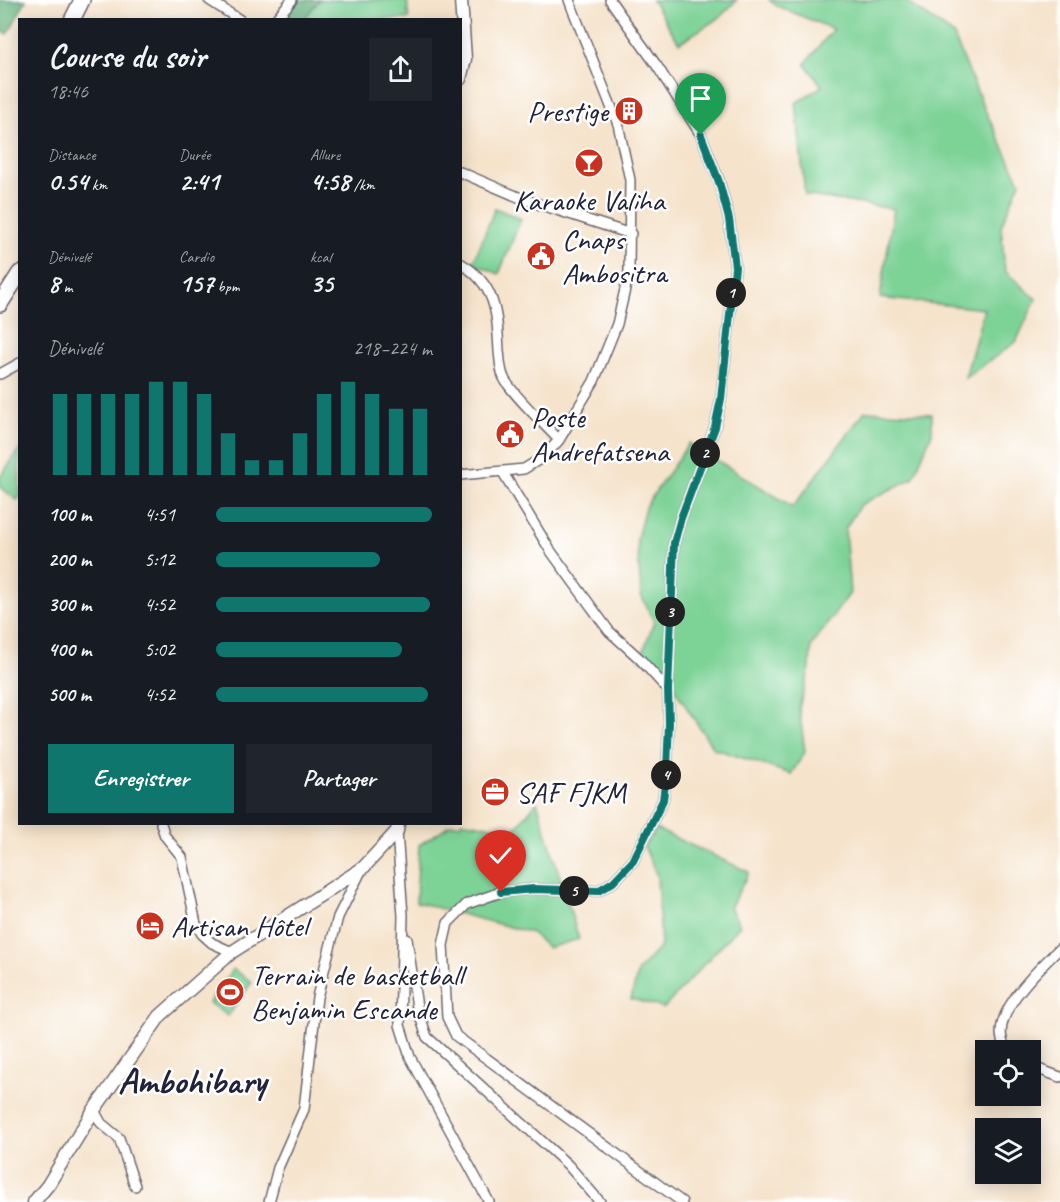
<!DOCTYPE html>
<html lang="fr">
<head>
<meta charset="utf-8">
<style>
	body { margin:0; font-family:Caveat,sans-serif; background:#20242c; color:#f1f3f6; height:100vh; display:flex; flex-direction:column; font-size:22px; white-space:nowrap }
	* { box-sizing:border-box; margin:0 }
	p { font-size:20px; color:#9ea1a6 }
	.icon { flex:none; width:33px; height:33px; fill:none; stroke:currentColor; stroke-width:2; stroke-linecap:round; stroke-linejoin:round }
	.map { position:relative; flex:1; overflow:hidden }
	.side { position:absolute; left:18px; top:18px; width:444px; height:807px; display:flex; flex-direction:column; background:#171b24; border-radius:0px; box-shadow:0 3px 15px #0003 }
	.side>* { flex:none }
	.buttons { position:absolute; left:975px; top:1040px; display:grid; gap:12px }
	.buttons a { display:grid; place-items:center; width:66px; height:66px; border-radius:0px; background:#171b24; box-shadow:0 3px 15px #0003; font-size:30px }
	.pin { position:absolute; display:grid; place-items:center; width:51px; height:51px; color:#fff; margin:-62px -26px; border-radius:50% 50% 50% 0; rotate:-45deg; box-shadow:0 0 6px #0007 }
	.pin .icon { rotate:45deg }
	.km { position:absolute; width:30px; height:30px; margin:-15px; border-radius:50%; background:#222; color:#fff; font-size:16px; line-height:30px; text-align:center }
	.round { display:grid; place-items:center; flex:none; width:63px; height:63px; border-radius:0px; background:#20242c }
	.overview { display:flex; align-items:center; justify-content:space-between; height:102px; padding:0 30px }
	h1 { font-size:33px; font-weight:600; line-height:45px }
	.metrics { display:grid; grid-template-columns:repeat(3,1fr); gap:9px; height:102px; padding:6px 30px }
	.metrics div { display:grid; align-content:center }
	.metrics b { font-size:26px; font-weight:600 }
	.metrics small { font-size:16px; font-weight:400 }
	.metrics p { font-size:16px }
	.chart { height:168px; padding:12px 30px }
	.chart p { display:flex; justify-content:space-between }
	.chart svg { width:100%; height:108px; margin-top:6px; stroke:#0f766e; stroke-width:6 }
	.cta { display:flex; gap:12px; margin-top:auto; padding:12px 30px }
	.cta a { flex:1; height:69px; border-radius:0px; background:#0f766e; color:#fff; font-size:24px; font-weight:600; line-height:69px; text-align:center }
	.cta a+a { background:#20242c; color:#f1f3f6 }
	ul { padding:0 30px; list-style:none; font-size:20px }
	li { display:grid; grid-template-columns:96px 72px 1fr; align-items:center; height:45px }
	li i { height:15px; border-radius:8px; background:#0f766e }
	.map>svg:first-child { display:block }
</style>
</head>
<body>
<div class="map">
<svg width="1060" height="1202" viewBox="0 0 1060 1202">
	<rect width="100%" height="100%" fill="#fff"/>
	<filter id="ink" filterUnits="userSpaceOnUse"><feTurbulence type="fractalNoise" baseFrequency=".0167" numOctaves="2"/><feDisplacementMap in="SourceGraphic" scale="12" xChannelSelector="R" yChannelSelector="G"/><feConvolveMatrix kernelMatrix="1 2 1 2 8 2 1 2 1" color-interpolation-filters="sRGB"/></filter>
	<filter id="wash" filterUnits="userSpaceOnUse"><feTurbulence type="fractalNoise" baseFrequency=".008" numOctaves="4" result="noise"/><feDisplacementMap in="SourceGraphic" scale="24" xChannelSelector="R" yChannelSelector="G"/><feGaussianBlur stdDeviation="1.35" result="paint"/><feColorMatrix in="noise" values="0 0 0 0 0 0 0 0 0 0 0 0 0 0 0 0 0 1.4 0 .05"/><feComposite in="paint" operator="in"/></filter>
	<g filter="url(#wash)">
		<rect width="100%" height="100%" fill="#f5e3cb"/>
		<path fill="#7dd296" stroke="#507a68" stroke-width="1.5" d="M319 0H407L409 19H304Z
			M652 0H737L719 18 679 43Z
			M769 0H904L953 34 985 110 1020 182 1001 226 1005 271 1036 299 1016 342 965 378 984 309 880 298 894 209 805 195 796 103 822 86 805 64 833 29 777 6Z
			M495 208 521 219 499 274 473 263Z
			M865 411 932 414V433L913 478 860 505 845 529 850 593 811 646 810 668 799 708 805 752 791 774 713 748 661 668 640 659 654 622 641 595 637 539 645 507 689 443 793 507Z
			M19 450 20 497 17 500 0 487V477Z
			M537 802 579 939 548 948 532 933 416 902 419 845 451 824H460L461 821 514 830Z
			M656 829 749 872 730 908 740 925 664 1008 631 999 638 971 661 946 657 876 644 846Z
			M233 969 252 982 228 1016 209 1003Z"/>
		<path fill="#66b47f" stroke="#446b5d" stroke-width="1.5" d="M0 0H26L8 34 0 31Z
			M296 0H319L304 19 281 20Z"/>
	</g>
	<g filter="url(#ink)">
		<g fill="none" stroke-linecap="round" stroke-linejoin="round">
			<g stroke="#6c666d" stroke-width="12">
				<path id="minor" d="M209 0 240 20
					M610 0 657 66 701 135 719 181 729 219 735 267 721 399 715 427 681 518 674 543 668 690 669 723 667 768 663 800 633 861 613 882 598 891 534 889 501 892 467 904 448 923 443 945 447 1017 456 1036 682 1202
					M275 20 292 0
					M460 172 523 199 631 234
					M460 263C496 284 497 313 499 351 500 359 500 370 504 378 510 392 547 427 559 440
					M0 374 20 363
					M502 471 550 550 609 631 640 659 668 690
					M460 475 524 469 545 456 559 440 594 381 617 324 629 272 630 180 618 124 569 0
					M161 824 165 836 182 857 196 924 202 934 212 943 232 952
					M397 831 403 916 400 1025 410 1057 489 1202
					M407 939 417 1007 427 1037 568 1165 600 1202
					M1007 1050C983 1019 1039 969 1060 948
					M1030 1066 1060 1077
					M94 1110 101 1123 119 1138 135 1186
					M269 1202 278 1168 304 1109 317 997 338 917 362 869"/>
			</g>
			<g stroke="#6c666d" stroke-width="15">
				<path id="tertiary" d="M460 79 465 59 461 0
					M34 1202 48 1185 94 1110 160 1016 232 952 363 868 397 831 398 824"/>
			</g>
			<g stroke="#6c666d" stroke-width="18">
				<path id="primary" d="M72 20 82 0
					M0 304 20 273"/>
			</g>
			<use href="#minor" stroke="#fff" stroke-width="9"/>
			<use href="#tertiary" stroke="#fff" stroke-width="12"/>
			<use href="#primary" stroke="#fff" stroke-width="15"/>
		</g>
	</g>
	<g fill="none" stroke-linecap="round" stroke-linejoin="round" filter="url(#ink)">
		<g stroke="#fff" stroke-width="12">
			<path id="route" d="M501 892 534 889 598 891 613 882 633 861 663 800 667 768 669 723 668 690 674 543 681 518 715 427 721 399 735 267 729 219 719 182 701 135"/>
		</g>
		<use href="#route" stroke="#0f766e" stroke-width="8"/>
	</g>
	<defs>
		<g id="building-disc" transform="scale(1.5)"><circle r="9.5" fill="#c8321e" stroke="#fff"/><path d="M-4-6H4V6H1V3H-1V6H-4ZM-2.5-4.3h1.7v1.8h-1.7ZM.8-4.3h1.7v1.8H.8ZM-2.5-1h1.7V.8h-1.7ZM.8-1h1.7V.8H.8Z" fill="#fff"/></g>
		<g id="bar-disc" transform="scale(1.5)"><circle r="9.5" fill="#c8321e" stroke="#fff"/><path d="M-6-5H6L.8 .8V4.5H3.5V6h-7V4.5H-.8V.8Z" fill="#fff"/></g>
		<g id="civic-disc" transform="scale(1.5)"><circle r="9.5" fill="#c8321e" stroke="#fff"/><path d="M-.6-6.5H3V-4.5H.6V-3L4-1V1h2V6H-6V1h2V-1L-.6-3ZM-1.2 2.5V6h2.4V2.5Z" fill="#fff"/></g>
		<g id="office-disc" transform="scale(1.5)"><circle r="9.5" fill="#c8321e" stroke="#fff"/><path d="M-6-3h4V-5.5h4V-3h4V5H-6ZM-1-4.5V-3h2v-1.5ZM-6 0V1H6V0Z" fill="#fff"/></g>
		<g id="hotel-disc" transform="scale(1.5)"><circle r="9.5" fill="#c8321e" stroke="#fff"/><path d="M-6-4.5h1.5V1H6V5H4.5V3h-9V5H-6ZM-4 0a1.8 1.8 0 1 1 3.6 0ZM.5 0V-2.5h3Q6-2.5 6 0Z" fill="#fff"/></g>
		<g id="stadium-disc" transform="scale(1.5)"><circle r="9.5" fill="#c8321e" stroke="#fff"/><path d="M0-5a6.5 5 0 1 0 0 10a6.5 5 0 1 0 0-10ZM-3.5-1.8h7v3.6h-7Z" fill="#fff"/></g>
	</defs>
	<g fill-rule="evenodd">
		<use href="#building-disc" x="629" y="111"/>
		<use href="#bar-disc" x="589" y="163"/>
		<use href="#civic-disc" x="541" y="256"/>
		<use href="#civic-disc" x="510" y="434"/>
		<use href="#office-disc" x="495" y="792"/>
		<use href="#hotel-disc" x="150" y="926"/>
		<use href="#stadium-disc" x="230" y="992"/>
	</g>
	<g text-anchor="middle" stroke-width="5" stroke-linejoin="round" paint-order="stroke">
		<g font-size="30" fill="#22223b" stroke="#fff" text-anchor="start">
			<text x="608" y="121" text-anchor="end">Prestige</text>
			<text x="589" y="210" text-anchor="middle">Karaoke Valiha</text>
			<text x="562" y="249">Cnaps<tspan x="562" dy="34">Ambositra</tspan></text>
			<text x="531" y="427">Poste<tspan x="531" dy="34">Andrefatsena</tspan></text>
			<text x="516" y="802">SAF FJKM</text>
			<text x="171" y="936">Artisan Hôtel</text>
			<text x="251" y="985">Terrain de basketball<tspan x="251" dy="34">Benjamin Escande</tspan></text>
		</g>
		<g font-size="36" font-weight="bold" fill="#22223b" stroke="#fff">
			<text x="192" y="1093">Ambohibary</text>
		</g>
	</g>
</svg>
<div class="buttons">
<a><svg class="icon" aria-label="locate" viewBox="0 0 24 24"><circle cx="12" cy="12" r="6"/><path d="M12 2v4M12 18v4M2 12h4M18 12h4"/></svg></a>
<a><svg class="icon" aria-label="layers" viewBox="0 0 24 24"><path d="M12 4l9 5-9 5-9-5zM3 14l9 5 9-5"/></svg></a>
</div>
<div class="pin" style="left:701px;top:135px;background:#1e9e55"><svg class="icon" aria-label="arrive" viewBox="0 0 24 24"><path d="M6 21V4h12l-3 4 3 4H6"/></svg></div>
<div class="pin" style="left:501px;top:892px;background:#d93025"><svg class="icon" aria-label="check" viewBox="0 0 24 24"><path d="M5 12l5 5 9-10"/></svg></div>
<b class="km" style="left:731px;top:293px">1</b>
<b class="km" style="left:705px;top:453px">2</b>
<b class="km" style="left:670px;top:612px">3</b>
<b class="km" style="left:666px;top:775px">4</b>
<b class="km" style="left:574px;top:891px">5</b>
<section class="side">
<div class="overview"><div><h1>Course du soir</h1><p>18:46</p></div><a class="round"><svg class="icon" aria-label="share" viewBox="0 0 24 24"><path d="M12 15V3M7 8l5-5 5 5M5 13v7h14v-7"/></svg></a></div>
<div class="metrics">
<div><p>Distance</p><b>0.54<small> km</small></b></div>
<div><p>Durée</p><b>2:41</b></div>
<div><p>Allure</p><b>4:58<small> /km</small></b></div>
</div>
<div class="metrics">
<div><p>Dénivelé</p><b>8<small> m</small></b></div>
<div><p>Cardio</p><b>157<small> bpm</small></b></div>
<div><p>kcal</p><b>35</b></div>
</div>
<div class="chart"><p><span>Dénivelé</span>218–224 m</p>
<svg viewBox="0 0 160 44" preserveAspectRatio="none"><path d="M5 44V11M15 44V11M25 44V11M35 44V11M45 44V6M55 44V6M65 44V11M75 44V27M85 44V38M95 44V38M105 44V27M115 44V11M125 44V6M135 44V11M145 44V17M155 44V17"/></svg>
</div>
<ul>
<li><b>100 m</b>4:51<i style="width:100%"></i></li>
<li><b>200 m</b>5:12<i style="width:76%"></i></li>
<li><b>300 m</b>4:52<i style="width:99%"></i></li>
<li><b>400 m</b>5:02<i style="width:86%"></i></li>
<li><b>500 m</b>4:52<i style="width:98%"></i></li>
</ul>
<div class="cta"><a>Enregistrer</a><a>Partager</a></div>
</section>
</div>
</body>
</html>
